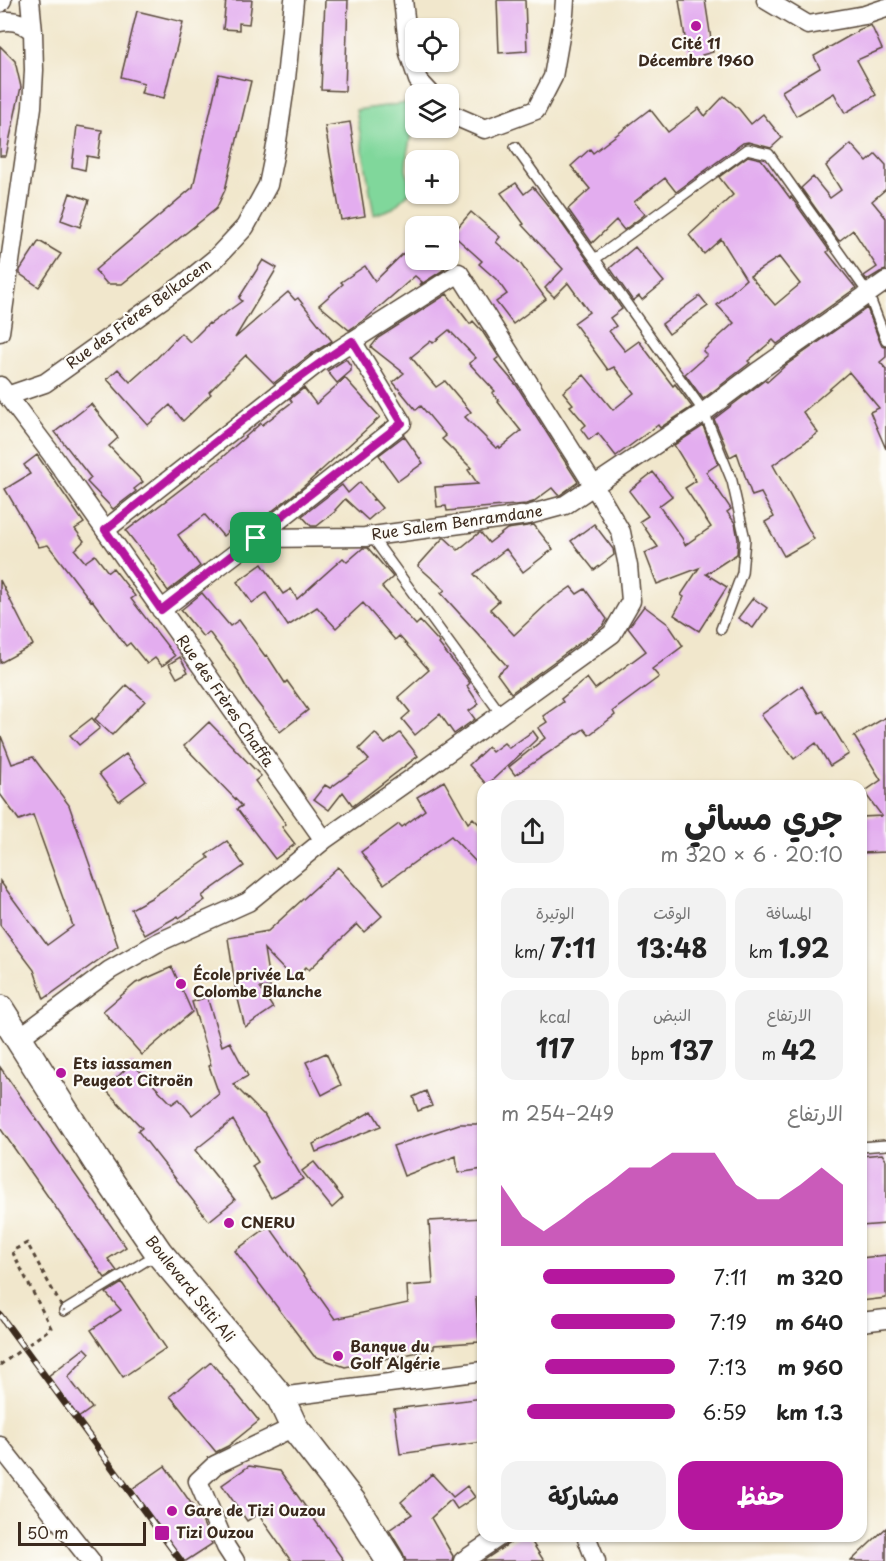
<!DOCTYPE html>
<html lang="ar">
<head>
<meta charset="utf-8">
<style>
	body { margin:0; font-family:"Playpen Sans","Playpen Sans Arabic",sans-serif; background:#f2f2f2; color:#222; direction:rtl; height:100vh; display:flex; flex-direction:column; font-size:22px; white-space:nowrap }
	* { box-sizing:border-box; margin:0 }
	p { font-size:20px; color:#767676 }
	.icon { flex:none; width:33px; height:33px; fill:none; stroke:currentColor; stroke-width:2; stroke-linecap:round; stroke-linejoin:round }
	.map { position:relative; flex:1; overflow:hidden; direction:ltr }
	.drawer { position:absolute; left:477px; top:780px; width:390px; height:762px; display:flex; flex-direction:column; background:#fff; border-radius:18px; box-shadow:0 2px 4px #0004; direction:rtl }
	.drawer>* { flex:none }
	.controls { position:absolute; left:405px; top:18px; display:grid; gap:12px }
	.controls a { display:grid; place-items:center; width:54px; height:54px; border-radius:12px; background:#fff; box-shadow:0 2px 4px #0004; font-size:30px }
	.scale { position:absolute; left:18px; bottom:15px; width:128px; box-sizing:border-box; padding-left:6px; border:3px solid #3b2a1e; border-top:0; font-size:16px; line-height:21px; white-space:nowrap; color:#3b2a1e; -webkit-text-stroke:4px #fdfcf7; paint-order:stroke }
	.pin { position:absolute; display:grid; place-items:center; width:51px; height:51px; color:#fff; margin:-26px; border-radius:12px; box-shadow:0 3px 9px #0006 }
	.round { display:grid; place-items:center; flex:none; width:63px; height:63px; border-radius:18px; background:#f2f2f2 }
	.headline { display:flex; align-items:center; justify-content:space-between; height:102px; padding:0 24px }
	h1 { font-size:33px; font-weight:700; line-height:45px }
	.figures { display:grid; grid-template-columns:repeat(3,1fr); gap:9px; height:102px; padding:6px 24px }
	.figures div { display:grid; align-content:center; border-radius:15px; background:#f2f2f2; text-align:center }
	.figures b { font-size:26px; font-weight:700 }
	.figures small { font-size:16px; font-weight:400 }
	.figures p { font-size:16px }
	.chart { height:168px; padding:12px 24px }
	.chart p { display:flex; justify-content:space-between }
	.chart svg { width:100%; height:108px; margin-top:6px; fill:#b5179e; opacity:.7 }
	.primary-button { display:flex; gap:12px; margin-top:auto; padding:12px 24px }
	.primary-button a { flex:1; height:69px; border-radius:18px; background:#b5179e; color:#fff; font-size:24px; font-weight:700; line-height:69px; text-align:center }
	.primary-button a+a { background:#f2f2f2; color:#222 }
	ul { padding:0 24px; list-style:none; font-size:20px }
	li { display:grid; grid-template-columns:96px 72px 1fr; align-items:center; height:45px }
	li i { height:15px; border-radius:8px; background:#b5179e }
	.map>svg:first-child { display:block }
</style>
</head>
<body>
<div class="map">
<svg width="886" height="1561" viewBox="0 0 886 1561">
	<rect width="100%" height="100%" fill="#fdfcf7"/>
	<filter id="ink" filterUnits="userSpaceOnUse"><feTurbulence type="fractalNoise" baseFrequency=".0167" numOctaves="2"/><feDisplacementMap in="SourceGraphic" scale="12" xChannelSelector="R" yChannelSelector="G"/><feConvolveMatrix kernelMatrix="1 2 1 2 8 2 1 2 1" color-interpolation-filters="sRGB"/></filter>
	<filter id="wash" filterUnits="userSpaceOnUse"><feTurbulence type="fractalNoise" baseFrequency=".008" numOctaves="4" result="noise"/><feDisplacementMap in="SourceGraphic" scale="24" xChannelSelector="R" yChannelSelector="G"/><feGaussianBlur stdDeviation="1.35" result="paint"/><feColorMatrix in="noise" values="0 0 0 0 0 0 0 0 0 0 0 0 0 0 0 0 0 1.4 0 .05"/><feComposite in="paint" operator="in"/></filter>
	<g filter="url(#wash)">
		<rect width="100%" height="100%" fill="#f1e7cc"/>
		<path fill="#80d79b" stroke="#5e805c" stroke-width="1.5" d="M407 103 415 116 407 154 406 170 412 190 393 208 374 215 356 110Z"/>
		<g id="blocks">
			<path fill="#e3adef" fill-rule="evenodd" d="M226 0H252L249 24 239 23V30L223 29Z
				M325 0H348L345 91 321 90Z
				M497 0H525L527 51 499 53Z
				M679 0H705L713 52 702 55 703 59 689 62Z
				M137 11 183 22 164 98 141 93 144 83 121 77Z
				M871 25 882 49 857 60 876 95 845 113 834 93 796 116 782 91 820 68 814 56 858 31V30Z
				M0 46 15 61 21 87 6 156H0Z
				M219 74 251 81 225 190 216 209 122 284H107L95 270 193 187Z
				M724 96 739 109 751 124 763 114 782 138 771 148 748 142 743 143 676 192 665 178 634 202 645 214 643 216 624 230 616 220 592 243 568 209 590 189 571 166 590 149 593 153 650 109 668 132 699 108 705 116Z
				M350 122 365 216 341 220 325 126Z
				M77 126 102 130 98 158 87 156 85 170 72 167Z
				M851 144 867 162 876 154 886 165V189L872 201 886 218V270L880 272 867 280 864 276 877 267 853 230 839 241 801 188 813 177 830 198 841 190 826 166Z
				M748 156 761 159 790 198 791 197 829 250 827 252 856 288 777 344 773 340 748 361 750 363 703 399 685 374 707 355 703 351 734 323 717 305 746 279 721 239 704 254 689 235 733 195 719 177ZM779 257 800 284 775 305 750 276Z
				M516 183 524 194 533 187 558 218 622 309 610 318 616 326 609 331 625 351 639 341 673 386 675 384 692 407 660 428 658 425 616 456 598 433 589 440 581 429 586 425 570 406 573 404 563 392 584 375 613 410 634 393 614 367 608 370 574 323 589 312 568 283 554 297 545 288 563 269 522 225 524 224 501 193Z
				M70 193 89 200 80 227 61 220Z
				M471 212 500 237 496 242 520 263 546 299 513 324 496 302 507 294 497 280 479 264 482 261 452 234Z
				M39 241 61 254 39 287 20 274V270Z
				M416 241V260H436L445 269 420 285 422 282 415 276 367 318 349 330 319 305 343 284 341 282 365 266 375 281Z
				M635 247 664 282 642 300 639 296 633 301 610 268Z
				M263 260 277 268 235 338 288 292 295 300 298 298 332 341 311 354 274 383 246 355 209 392 211 394 183 421 170 405 148 425 107 379 118 369 130 382 157 358 181 333 190 342 209 323 210 324 242 301 239 298Z
				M447 294 470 324 473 321 482 331 499 357 495 360 517 386 578 482 560 495H558L552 488 533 502 526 504 447 511 446 506 437 507 435 487 478 484 468 470 471 468 442 439 446 436 421 406 416 410 393 382 404 373 371 347 378 338ZM449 330 476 358 469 363 495 391 492 393 499 401 498 402 521 431 500 448 499 446 496 448 465 417 471 412 445 381 436 387 411 357 431 341 433 343Z
				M700 296 708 306 669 334 662 324Z
				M867 308 880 342 882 346 886 347V357L880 362 886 369V449L870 412 879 408 849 372 803 412 818 433 773 465 814 539 784 556 765 522 774 517 761 493 752 496 737 453 730 457 714 419 765 380 767 382 786 365Z
				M346 359 351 366V371L337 383 327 371Z
				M345 378 380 417 303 487 244 533 237 524 223 536 205 515 178 535 200 566 168 591 155 573 157 571 126 531 219 460 261 423 262 425 292 402 290 399 304 388 316 404Z
				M91 404 118 438 109 446 143 482 134 489 136 491 134 493 113 509 87 482 91 478 55 432Z
				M703 426 718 464 706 472 731 509 727 512 735 523 738 539 737 554 706 574 727 587 699 631 674 615 684 597 681 595 699 568 657 584 645 553 658 547 640 521 648 516 629 491 653 472 672 496 659 506 682 538 685 545 711 527 685 488 696 481 674 445Z
				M404 436 423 463 398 481 379 455Z
				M37 455 84 523 75 529 84 541 75 550 85 562 95 555 108 572 113 568 135 596 131 599 175 656 162 666 155 658 147 664 130 643 126 646 92 600 91 601 48 545 39 547 5 489 30 474 24 465Z
				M360 482 374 499 372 500H375L382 508 368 520 345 499 335 510 336 511 317 526H311L302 516 342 485 348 493Z
				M594 524 613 549 614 555 594 570 571 541Z
				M534 525 553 549 523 572 506 549 474 574 499 601 490 609 514 635 549 602 571 587 577 594 585 589 607 619 603 626 511 693 497 674 507 666 441 593 445 590 418 566 443 538H445L458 550 479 533H481L489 543 507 529Z
				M363 548H368L393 577 382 587 416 625 420 621 440 643 439 644 470 683 467 686 479 704 469 711 475 719 454 734 440 714 415 735 402 719 410 712 398 697 429 670 399 636 395 640 363 603 336 628 317 607 288 626 266 593 252 603 237 582 262 564 283 594 291 589 297 599 343 558 347 562Z
				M0 580 33 645 0 663Z
				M202 593 230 626 239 620 265 656 267 655 285 683 287 681 308 710 280 732 249 692 238 673 239 672 209 632 203 637 181 610Z
				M753 598 767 608 753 628 738 618Z
				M644 606 668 624 683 646 652 669 659 677 613 711 615 715 589 735 584 729 515 775 509 767 545 738 538 728 547 722 543 716 563 702 561 699 587 678 595 689 646 651 628 628Z
				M180 657 188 672 177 678 169 664Z
				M127 685 145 701 112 735 95 719Z
				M802 686 819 713 823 711 849 754 830 766 816 743 794 759 761 715Z
				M886 717V852L861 853V817L882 816 864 792 881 780 854 736Z
				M92 718 100 728 79 745 70 735Z
				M209 722 261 776 255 781 286 824 282 827 295 844 275 859 237 809 242 806 184 746Z
				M533 731 538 738 487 785 469 765 488 747 492 752 504 743 509 748Z
				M375 733 385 744 400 733 418 756 353 806 343 792 329 810 314 799 325 785 330 788 369 760 359 749Z
				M1 736 12 764 33 757 69 805 118 946 44 999 34 970 0 925V881L47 945 73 926 33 815 19 820 0 794Z
				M126 754 146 781 119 801 99 774Z
				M444 781 468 823 473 818 483 828V855L476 862 451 836 384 884 361 852 399 824 402 827 425 810 417 797Z
				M227 841 244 866 202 896 205 900 179 918 178 916 145 935 131 909 151 898 209 858 206 855Z
				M338 867 382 916 364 932 357 924 309 970 306 967 293 979 264 949 270 987 260 988 273 1008 245 1027 236 991 228 938 268 931Z
				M172 967 192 1012 142 1055 103 1011 136 983Z
				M207 997 222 1046 230 1042 248 1076 233 1084 263 1114H264L303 1179 271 1198 252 1166 258 1162 233 1120 195 1150 235 1200 209 1221 138 1131 142 1128 105 1089 132 1063 172 1104 179 1099 192 1115 219 1094 209 1066 211 1065 192 1002Z
				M326 1053 341 1085 322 1095 306 1062Z
				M0 1067 126 1247 108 1259 117 1271 105 1278 0 1128Z
				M426 1091 432 1106 418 1111 413 1097Z
				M372 1111 381 1126 316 1152 313 1144Z
				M459 1124H480V1140L483 1139V1169L458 1173 456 1156 404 1176 393 1146Z
				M882 1154 886 1160V1224L861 1226V1156Z
				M314 1162 343 1198 332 1208 302 1171Z
				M483 1218V1298H476L479 1342 434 1345V1349L345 1367 314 1356 235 1251 269 1226 335 1319 408 1303 407 1286 433 1284 429 1221Z
				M886 1255V1298L861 1301V1258Z
				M122 1283 166 1348 123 1377 91 1330 121 1310 106 1293Z
				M85 1348 90 1353 68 1377 92 1408 78 1418 47 1377Z
				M211 1362 259 1421 228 1446 216 1452 170 1396Z
				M483 1398V1442L400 1454 394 1409Z
				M165 1466 200 1516 212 1544 186 1561H181L132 1489Z
				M249 1466 280 1471 344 1561H291L258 1514 247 1521 222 1485Z
				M432 1474 453 1497 467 1486 475 1497 457 1509 451 1500 431 1518 453 1556 452 1561H406L403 1553 389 1530 412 1514 401 1502Z
				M886 1528V1561H851Z
				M520 1536H528L544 1561H483Z"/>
		</g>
	</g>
	<g filter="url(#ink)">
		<use href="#blocks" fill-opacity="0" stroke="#564638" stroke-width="1.5"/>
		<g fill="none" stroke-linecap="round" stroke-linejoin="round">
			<g stroke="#564638" stroke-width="12">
				<path id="service" d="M515 147 704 412 732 481 745 539 742 573 721 629
					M595 259 747 149 769 154 868 293 886 340
					M372 537 501 714
					M861 1147 886 1145
					M64 1311 157 1254"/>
			</g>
			<g stroke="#564638" stroke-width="21">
				<path id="minor" d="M403 0 409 53 418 80 431 94
					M766 0 808 25 865 15 886 8
					M0 3 2 0
					M0 22C13 19 24 23 33 32
					M448 113 485 129 536 110 553 77 564 14 565 0
					M0 332 32 107 34 70 33 32 30 0
					M0 386 50 452 324 840
					M7 396 45 383 184 284 216 258 245 227 268 185 277 141 286 79 294 0
					M256 538 402 423 352 341
					M161 610 256 538 365 537 528 515 565 505 704 412 760 370 886 281
					M19 1038 110 970 157 943 248 902 324 840 425 769 612 634 631 601 628 566 621 532 594 486 459 273 318 363 105 530
					M861 1322 886 1319
					M280 1397 483 1371
					M0 1446 91 1561
					M586 1536 596 1561
					M235 1561 226 1547 198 1481 215 1465 294 1427
					M463 1561 500 1536"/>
			</g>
			<g stroke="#564638" stroke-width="30">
				<path id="secondary" d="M0 1009 97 1162 159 1253 280 1397 294 1427 353 1503 390 1561"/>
			</g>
			<use href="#service" stroke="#fff" stroke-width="9"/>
			<use href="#minor" stroke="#fff" stroke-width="18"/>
			<use href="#secondary" stroke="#fff" stroke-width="27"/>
			<g stroke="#3b2a1e" stroke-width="7">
				<path id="rail" d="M0 1315 181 1561"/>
			</g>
			<use href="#rail" stroke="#fdfcf7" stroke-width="4.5" stroke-dasharray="14" stroke-linecap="butt"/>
			<path stroke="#564638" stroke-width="3" stroke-dasharray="4.5 4.5" stroke-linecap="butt" d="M0 1365 51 1328 12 1251 27 1243 64 1311"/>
		</g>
	</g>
	<g fill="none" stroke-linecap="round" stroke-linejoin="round" filter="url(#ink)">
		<g stroke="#fff" stroke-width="12">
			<path id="route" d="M352 341 402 423 161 610 105 530C186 466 266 398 352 341Z"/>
		</g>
		<use href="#route" stroke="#b5179e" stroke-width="8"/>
	</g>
	<g fill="#b5179e" stroke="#fdfcf7" stroke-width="2">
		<circle cx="696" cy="26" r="6"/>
		<circle cx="181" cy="984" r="6"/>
		<circle cx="61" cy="1073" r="6"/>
		<circle cx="229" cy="1223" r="6"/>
		<circle cx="338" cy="1356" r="6"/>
		<circle cx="172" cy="1511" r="6"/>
		<rect x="154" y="1525" width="16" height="16" rx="3"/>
	</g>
	<g text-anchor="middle" stroke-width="4.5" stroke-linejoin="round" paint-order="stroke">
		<g font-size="15" font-weight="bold" fill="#3b2a1e" stroke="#fdfcf7" text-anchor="start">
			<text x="696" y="49" text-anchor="middle">Cité 11<tspan x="696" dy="17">Décembre 1960</tspan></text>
			<text x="193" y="980">École privée La<tspan x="193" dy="17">Colombe Blanche</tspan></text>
			<text x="73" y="1069">Ets iassamen<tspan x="73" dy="17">Peugeot Citroën</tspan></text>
			<text x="241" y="1228">CNERU</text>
			<text x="350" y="1352">Banque du<tspan x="350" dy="17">Golf Algérie</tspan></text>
			<text x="184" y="1516">Gare de Tizi Ouzou</text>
			<text x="176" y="1538">Tizi Ouzou</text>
		</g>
		<g font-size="15" fill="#3b2a1e" stroke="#fdfcf7">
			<text transform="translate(139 314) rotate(-36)" y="5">Rue des Frères Belkacem</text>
			<text transform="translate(457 523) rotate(-8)" y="5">Rue Salem Benramdane</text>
			<text transform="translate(225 701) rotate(55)" y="5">Rue des Frères Chaffa</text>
			<text transform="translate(190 1289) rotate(51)" y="5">Boulevard Stiti Ali</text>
		</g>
	</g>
</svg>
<div class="controls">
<a><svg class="icon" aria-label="locate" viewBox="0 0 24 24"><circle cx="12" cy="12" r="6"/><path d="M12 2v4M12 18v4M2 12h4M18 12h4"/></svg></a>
<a><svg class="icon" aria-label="layers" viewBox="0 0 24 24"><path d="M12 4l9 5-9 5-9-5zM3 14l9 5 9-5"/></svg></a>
<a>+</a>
<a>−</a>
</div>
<div class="scale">50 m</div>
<div class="pin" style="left:256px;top:538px;background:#1e9e55"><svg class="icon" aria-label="arrive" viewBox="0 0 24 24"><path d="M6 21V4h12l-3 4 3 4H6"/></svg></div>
<section class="drawer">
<div class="headline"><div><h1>جري مسائي</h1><p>20:10 · 6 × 320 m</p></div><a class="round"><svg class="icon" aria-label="share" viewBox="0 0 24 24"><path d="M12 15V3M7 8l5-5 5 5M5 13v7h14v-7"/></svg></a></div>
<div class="figures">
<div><p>المسافة</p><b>1.92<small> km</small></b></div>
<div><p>الوقت</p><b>13:48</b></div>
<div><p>الوتيرة</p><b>7:11<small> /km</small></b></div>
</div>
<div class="figures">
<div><p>الارتفاع</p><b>42<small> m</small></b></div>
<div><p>النبض</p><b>137<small> bpm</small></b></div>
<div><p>kcal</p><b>117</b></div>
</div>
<div class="chart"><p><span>الارتفاع</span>249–254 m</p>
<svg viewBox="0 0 160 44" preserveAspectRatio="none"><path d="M0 44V19L10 32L20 38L30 32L40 25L50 19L60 12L70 12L80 6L90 6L100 6L110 19L120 25L130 25L140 19L150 12L160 19V44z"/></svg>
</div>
<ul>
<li><b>320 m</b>7:11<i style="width:76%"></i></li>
<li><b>640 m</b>7:19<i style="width:71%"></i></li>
<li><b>960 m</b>7:13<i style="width:75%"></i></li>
<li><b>1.3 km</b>6:59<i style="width:85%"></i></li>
</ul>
<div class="primary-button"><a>حفظ</a><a>مشاركة</a></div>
</section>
</div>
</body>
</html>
